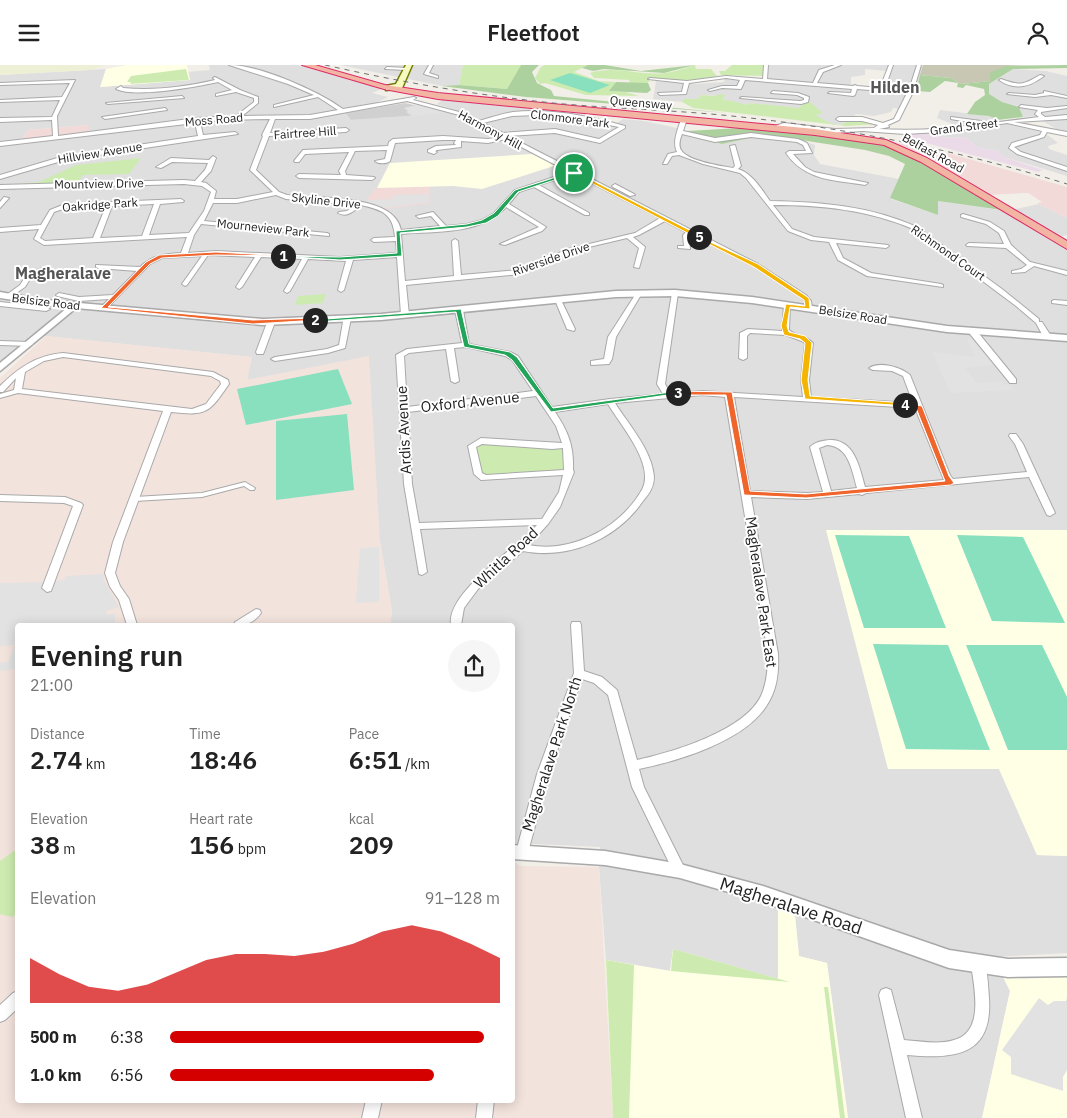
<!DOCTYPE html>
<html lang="en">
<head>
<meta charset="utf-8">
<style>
	body { margin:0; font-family:"IBM Plex Sans",sans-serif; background:#f6f6f6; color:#222; height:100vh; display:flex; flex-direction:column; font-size:19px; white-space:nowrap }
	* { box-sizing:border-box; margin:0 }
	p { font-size:16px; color:#767676 }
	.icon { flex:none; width:28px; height:28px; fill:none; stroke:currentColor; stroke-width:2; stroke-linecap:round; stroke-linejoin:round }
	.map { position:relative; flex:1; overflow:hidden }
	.sheet { position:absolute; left:15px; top:558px; width:500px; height:480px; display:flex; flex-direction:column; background:#fff; border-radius:5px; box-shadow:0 2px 12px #0003 }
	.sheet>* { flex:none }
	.pin { position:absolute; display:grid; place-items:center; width:42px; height:42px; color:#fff; margin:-21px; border:2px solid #fff; border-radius:50%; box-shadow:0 1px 5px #0007 }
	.km { position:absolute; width:25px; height:25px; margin:-12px; border-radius:50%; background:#222; color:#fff; font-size:14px; line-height:25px; text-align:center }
	.round { display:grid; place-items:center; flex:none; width:52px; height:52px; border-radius:26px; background:#f6f6f6 }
	.head { display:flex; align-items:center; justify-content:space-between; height:85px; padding:0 15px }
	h1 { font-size:28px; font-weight:600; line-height:38px }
	.metrics { display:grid; grid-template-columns:repeat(3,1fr); gap:8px; height:85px; padding:5px 15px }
	.metrics div { display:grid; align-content:center }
	.metrics b { font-size:25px; font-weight:600 }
	.metrics small { font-size:14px; font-weight:400 }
	.metrics p { font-size:14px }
	.chart { height:140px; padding:10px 15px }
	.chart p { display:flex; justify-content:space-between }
	.chart svg { width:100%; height:90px; margin-top:5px; fill:#d40000; opacity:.7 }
	ul { padding:0 15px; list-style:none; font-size:16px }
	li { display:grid; grid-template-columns:80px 60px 1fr; align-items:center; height:38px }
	li i { height:12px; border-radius:6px; background:#d40000 }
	header { display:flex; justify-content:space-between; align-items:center; height:65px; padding:0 15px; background:#fff; font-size:22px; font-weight:600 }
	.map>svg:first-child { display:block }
</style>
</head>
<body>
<header><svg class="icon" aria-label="menu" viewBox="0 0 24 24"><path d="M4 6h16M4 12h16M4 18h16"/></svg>Fleetfoot<svg class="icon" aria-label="person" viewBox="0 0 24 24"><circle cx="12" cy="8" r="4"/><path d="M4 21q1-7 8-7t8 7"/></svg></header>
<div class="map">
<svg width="1067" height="1053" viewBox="0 0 1067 1053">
	<rect width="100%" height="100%" fill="#f2efe9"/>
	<path fill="#e0dfdf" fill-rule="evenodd" d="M209 0H298L381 24 372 28 388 32 369 41 347 44 351 55 461 47 437 39 442 35 534 43 528 47 614 60 623 54 644 56 677 63 681 67 722 79 755 72 801 75 815 80 814 90 820 99 899 114 891 134 938 150V136L1007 146 1039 139 1067 153V170L1059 172 1067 178V465H827L888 703 999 704 1037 790 1067 791V888L994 892 1010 926 982 1053H848L827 898 799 891 795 850 778 844 779 914 673 885 671 906 606 895 599 802 600 782 513 778 512 560H390L392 546 380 477 274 311 247 315 251 292 34 270 0 298V10L106 4 101 22 190 15 188 7 210 5ZM88 60V61L20 76 28 65Z
		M340 0H463L459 20 442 21Z
		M768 0H923L916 26H909L901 44 893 43 891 47 874 51 856 49 847 58 833 60 815 50 823 48 749 38 748 40 734 38 717 31 701 30 698 35 683 34 682 37 653 34 656 16 696 19 724 17 725 13 768 15ZM865 4 887 6 880 22 851 20V12L865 10Z
		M1013 4 1046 6 1067 11V68L1057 67 1056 64 1035 51 1023 52 1019 42 1002 37 988 29 989 19Z
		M940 45 989 51 1001 57 1037 66 1049 71 1058 78 1048 81 1049 84 1067 90V111L1004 92 998 86 979 83 965 72 943 73 935 67 960 62 937 53Z"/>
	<path fill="#f2dad9" d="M88 60 90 67 20 76 28 65Z
		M888 76 951 89 1067 122V153L1037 138 1042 137 1028 128 987 130 922 91Z
		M429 121 430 138 387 144 365 137 376 123Z"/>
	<path fill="#ebdbe8" d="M935 67 943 73 965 72 979 83 998 86 1004 92 1043 105 1038 107 902 72 904 69Z"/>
	<path fill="#ffffe5" d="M127 0H187L190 15 100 22 106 4Z
		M532 89 557 100 482 124 453 121 377 123 390 98Z
		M826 465H1067V791L1037 790 999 704H888Z
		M778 844 795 850 799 891 827 898 848 1053H613L606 895 670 906 673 884 778 914Z
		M1002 910 1023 914 1067 912V1053H982L1010 926Z"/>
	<path fill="#d0d0d0" d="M405 38 448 48 351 55 346 48Z"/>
	<path fill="#f3e3dd" d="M46 271 252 292 247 315 369 291 380 477 392 546 390 560H18V1035H512L513 797 520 801 599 802 613 1053H0V313Z"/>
	<path fill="#c7c7b4" d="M923 0H1029L1006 1 992 16 961 19 951 13 920 10Z"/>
	<path fill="#eef0d5" d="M0 0H106L91 5 0 10Z"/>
	<path fill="#cdebb0" d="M463 0H521L507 24 459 20Z
		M544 0H588L574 7 599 16 616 17 610 26 626 27 639 31 586 30 545 18 540 19 535 13 540 3Z
		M695 0 696 4H711L717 11 690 17 650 14 648 18H630L629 15 594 13 590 8C614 0 640 11 665 8 675 7 685 3 695 0Z
		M732 0H764V11L721 10 719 6H725Z
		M186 4 189 15 130 19 131 17H127L131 11Z
		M721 29 725 30 723 34 748 40 749 38 799 43 803 39 810 37 823 48 816 50C827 57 839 65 851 54L878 59 846 61 693 43 682 37 683 34H698L701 30 714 31Z
		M141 93 129 109 83 110 77 118 11 120 39 117 76 100Z
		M326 229 323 238 295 240 298 231Z
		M479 378 556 382 565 387 564 404 489 411 482 407 476 382Z
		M17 784V848L12 852 0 849V796Z
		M673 884 779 914 790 917 671 906Z
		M606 895 634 900 629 1053H613Z
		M824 922H828L845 1053H840Z"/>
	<path fill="#add19e" d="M521 0H539L532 7 537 18 551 25 554 31 727 48 526 32 442 21 459 20 507 24Z
		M588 0H605L641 6 695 0 664 8 604 4 593 6 582 3Z
		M1067 0V3L1013 4 989 19V29L1002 37 1019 42 1023 52 998 55 989 51 967 49 975 37 985 30 984 24 966 20 963 23 957 22 958 18 945 16 930 27 916 26 920 10 951 13 961 19 991 16 989 8 1006 1Z
		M616 17 648 18 651 25 647 28 609 26Z
		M740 63 834 72 891 82 913 92 1002 145 938 136V150L890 133 905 99 889 91 865 85 801 75 755 72 722 79 686 69 687 66Z"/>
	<path fill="#88e0be" d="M570 8 610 20 590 28 550 15Z
		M338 304 352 339 246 360 237 324Z
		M347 349 354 425 276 435V356Z
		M835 470 909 471 946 563H864Z
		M957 470 1023 472 1065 558 992 556Z
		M873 579 948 580 990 685 906 684Z
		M966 580H1042L1067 632V685H1008Z"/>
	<path fill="#e2e2e2" d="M417 40 442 46 448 48 412 51 406 47 408 46 404 43Z
		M428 129 429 137 386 143 366 137 367 135 394 134V130Z
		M967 273H972L994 300 965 302 976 318 1002 316 1004 320 1010 319 1013 325 950 328 932 287 975 292Z
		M379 482V537L356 538 360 483Z
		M104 509 103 514 119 542 106 546 107 550 115 548V560H18L17 604 0 606V598L8 597 15 580 0 581V518L45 517 64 515 66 511Z
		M1039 933 1048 940 1054 936H1066L1067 933V1005L1063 1012V1026L1011 1009V992L1002 985Z"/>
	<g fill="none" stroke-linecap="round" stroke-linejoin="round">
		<g stroke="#a9a9a9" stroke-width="2">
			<path id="pedestrian" d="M245 417 255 423 254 425H250L244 421 202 432 135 436 132 434 135 432 202 428Z"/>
		</g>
		<g stroke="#a9a9a9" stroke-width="2">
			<path id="minor" d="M229 0C260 0 318 26 343 44L414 32 416 33 413 35 463 48 479 56C490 53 501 49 513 47 549 43 590 51 625 61V63L600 78 555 68 508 71 758 199 806 230 811 236 812 243 806 244 805 236 802 232 754 201 691 169 689 171 690 184 678 183V181H684L683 170 686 167 665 156 639 170 633 172 645 182 639 203 634 202 639 183 627 173 572 186 520 209 406 220 409 250 405 252 401 250 397 192 353 195 344 225 341 227 338 225 346 196 308 194 290 226 287 228 284 226 302 194 261 192 242 222 239 224 236 222 255 192 208 190 187 220 185 221 182 219 202 191 162 193 150 199 106 244 100 243 109 234 79 236 57 231 56 230 59 228 79 232 113 230 137 206 98 203 96 202V200L140 202C152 190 165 189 181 188L187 172 44 180 34 174 39 164 0 167V163L41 160 50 145 65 139 181 134 184 136 183 137 160 139 149 170 189 168 204 146 211 127 202 121 184 119 0 124V120L184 115 195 116 205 105 208 98 172 97 161 103 156 102 171 93 209 95 213 91 216 93 211 106 201 117 206 118 216 126 214 134H237L273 127 250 105 263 71 262 70 270 54 222 55 200 57 203 70 235 67 238 69 65 95 0 114V110L64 91 198 71 195 58 0 81V77L53 71 52 55 0 57V53L52 52 60 35 0 37V35L62 32 70 18 0 20V18L75 15 57 51 58 71 197 53 236 51 254 37V33L236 27 216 31V29L232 25 218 17C195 22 136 33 116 24L121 21 123 23C153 26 185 22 215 15L213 13 215 12 240 25 258 32V38L242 51 310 50 338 45 318 32 274 42V40L314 30 288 19ZM407 36 459 50 502 72 488 74 443 71 393 74 389 77 388 81 303 85 294 96 295 97H299L305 89 349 87 339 106 341 110 299 109 296 111 299 113 372 115 375 113 374 112 346 110 345 106 355 86 387 85 385 94 375 96C378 99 387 99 390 96L395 78 443 75H456L454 78 456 80 436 81 428 85V87L434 89 437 87 435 86 437 85 461 82V76L488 78 506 74 569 107 515 125 494 148 482 155 467 159 446 161 433 147 416 151 419 153 431 151 440 161 401 165C394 128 316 134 287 130L279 127 256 105 269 71 346 67 349 65 346 63 270 68 275 54H310ZM537 50 584 55 619 62 599 74 555 64 503 68 483 58 512 51ZM574 109 660 153 635 168 568 184 519 205 461 210 458 176 455 174 452 176 454 211 405 216 401 169C436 166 481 170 506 142L539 162 500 179 505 180 542 166 546 162 509 139 519 127 534 122 585 150H589V148L539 120ZM276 130 286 134 355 140 347 146 339 147 338 148C347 153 354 146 361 140 382 145 393 148 395 172L374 173 371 175 374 177 396 176 397 188 340 192 216 186 188 188 194 170 201 159 329 171V169L327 168 204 156 213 138H237ZM154 139 142 171 100 173 112 141ZM106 141 93 173 45 176 40 173 54 147 66 143Z
				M429 0H433L429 8 438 11V13L424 9Z
				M764 0H768L767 14 813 18 819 5 835 0H841L823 7 817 18 853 21 855 20 857 21 880 23 889 0H893L885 23 909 25 917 0H921L913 27 899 55 888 60 889 62 879 64C913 66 946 64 979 59L951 54V52L981 56 983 59 1039 52 1035 49 1038 45 1019 42 1021 40 1047 43 1067 41V43L1041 47V49L1045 52 1067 50V54L1014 57 1067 67V71L1047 67 1044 72 1014 82 1021 87 1067 102V106L1017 89 1009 83 1012 78 1040 70 1042 66 1007 58 957 66 905 69 862 66 835 68 784 62 772 65 769 63 784 58 835 64 874 63 878 60 862 56H839L836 54 839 52H862L883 58 894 54 907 28 857 24 855 30 853 31 828 28 830 27 851 28 852 24 745 15 741 24 722 23 710 26 708 25 722 21H737L740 15 726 13 689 18 686 29 660 30 658 28 682 27 684 18 648 14 650 13 687 16 726 11 763 14Z
				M387 2 408 3 410 4 408 5 385 4Z
				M1040 10 1044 11C1030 22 1015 26 999 15L1001 14C1020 21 1023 20 1040 10Z
				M773 26 798 28 809 32 808 37 801 39 740 33 742 32 800 36 804 35V33L797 30 771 28Z
				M1044 26 1067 31V33L1051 30 1035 32 1007 29 1009 28 1035 30 1044 28Z
				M182 31 184 33 108 39 106 38Z
				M165 43 167 45 105 54 102 52Z
				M684 52 687 54 683 66 715 73 751 68 798 74 807 78 812 88 793 89 805 102 814 107 868 118 865 120C835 115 805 116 786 88L789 86H806L803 80 797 77 751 72 715 77 682 69C680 74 678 80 681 85 687 96 721 101 733 103L735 101 730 81 735 80 741 101 738 104C752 108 762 125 770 136 822 137 870 141 917 162L1002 224 1039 254V257H1042L1051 271 1050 273H1044L1036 258 1016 241 913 164C868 145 822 140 773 140L792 164 814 172 888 180 889 181 886 183 836 178 843 193 871 208 941 219 943 220V222L867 211 838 195 829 177 811 175 788 166 746 113 740 108 703 99 679 90 672 91 667 99H663L668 89 677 87C672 76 678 65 681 54Z
				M615 119 634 129 635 130 630 131 613 122 612 121Z
				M4 132 9 133 0 143V137Z
				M963 149 990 157 1004 166 1011 180 1030 197 1067 206V210L1034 201 1025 207 1012 208V206L1021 204 1027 200 1006 183 967 181 966 180 969 178 1004 179 999 168 986 159 961 152V150Z
				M45 202 50 203 32 211 25 222 9 233H5V231L20 220 27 209Z
				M675 226 678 228 665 319 670 328 702 326 803 332 801 315 805 279 804 277 786 270 750 268 747 271V293L743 295 739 293 740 268 748 264 782 266 784 240 790 239 789 265C796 271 806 271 813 278L809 315 811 332 913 338 903 311 892 306 873 305 869 303C880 296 901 302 910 310L950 410 953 414 1027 407 1015 379 1009 371 1010 369H1016L1023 379 1055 448 1050 451 1047 450 1029 412 866 428 862 430 859 429 807 434 751 432 778 589C779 607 777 625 767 640 745 676 678 696 639 704L644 722 686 806 685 810 680 812 675 810 632 722 608 630 594 618 582 614 549 709 528 787 526 791 522 793 518 791 516 787 537 709 574 608 571 560 572 557H580L581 560 584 606 602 612 617 625 637 695C673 687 744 666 761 631 767 618 768 603 768 589L725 332 702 330 615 338C629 360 652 385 654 412 654 422 649 429 643 436 617 474 569 495 523 486L478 524 464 543 461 560H451C446 527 516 484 537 460L420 464 427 507 422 510 419 509 404 419 396 290 407 284 462 278 455 245 459 243 463 245 469 279 510 287 518 291 552 342 610 334 663 329 657 319 672 228ZM466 282 505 291 512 295 533 326 407 342 404 291 409 288 446 284 451 316 455 318 459 316 454 283ZM536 331 556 361 562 378 481 373 468 381 474 409 481 415 563 410 559 427 542 454 419 458 412 419 408 347ZM734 332 915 343 944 415 865 422C860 404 855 376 832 375 824 375 815 377 810 382L823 427 807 428 750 426ZM608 339C620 359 646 389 645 413 645 422 640 428 636 434 613 466 569 488 529 480L548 459 560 442 574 407 573 405C574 381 568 366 555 347ZM482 379 552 384 563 383 564 405 486 410 482 408 476 382ZM827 380C849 381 852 406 857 423L831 426 819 383Z
				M637 227 642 228 616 272 612 294 609 299 591 300V296L604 294 608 272Z
				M558 233 561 235 575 264 574 266 567 264 555 235Z
				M1054 235 1067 236V240L1052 238V236Z
				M0 237 46 242 50 244 46 246 0 241Z
				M344 251 351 253 345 283 328 288 275 296 271 294 275 292 327 284 339 280Z
				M268 255 275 257 264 287 263 289H257L256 287Z
				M970 265H976L1016 314V318H1010L970 269Z
				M0 276 29 277 33 279 29 281 0 280Z
				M63 288 213 307 228 315 229 319C209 348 207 351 171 347L123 477 115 508 120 521 129 534 137 560H127L119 535 110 522 105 508 113 477 163 346 18 328 0 333V329L14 325 16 313 3 327H0V321C18 303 37 290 63 288ZM63 292 211 311 220 316 221 319 206 339 192 344 22 324 25 307 44 296Z
				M0 430 65 432 81 438 83 440 51 526 47 527 42 523 73 441 64 438 0 436Z
				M256 544 260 545 261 548C254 558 246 560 234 560L235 557Z
				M978 892 983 894C988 906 988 920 989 933 993 992 953 994 907 990L922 1053H906L879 930 881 925 886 923 891 925 904 975C920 976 938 980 954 975 985 967 974 922 971 899L973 894Z
				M18 926V943L5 955 0 957V940L13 928Z
				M366 1035H382L378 1053H362Z
				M478 1035H494L492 1053H476Z"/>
		</g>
		<g stroke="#a9a9a9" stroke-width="3">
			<path id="tertiary" d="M675 225 752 232 947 261 1067 270V276L947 267 752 238 675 231 616 232 381 255 263 260 76 243 0 306V298L67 243 0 233V227L45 235 263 254 381 249 616 226Z
				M512 780 605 786 680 799 763 821 949 885 1008 894 1067 893V911L1008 912 949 903 763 837 680 813 605 800 512 794Z"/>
		</g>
		<g stroke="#707d05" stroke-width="3">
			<path id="secondary" d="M406 0H412L402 23 386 25V21L396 19Z"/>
		</g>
		<g stroke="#dc2a67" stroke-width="2">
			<path id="trunk" d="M302 0H315L385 20 438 28 815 64 886 75 927 93 1067 176V184L921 97 884 80 815 70 438 34 384 24Z"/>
		</g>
		<use href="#pedestrian" fill="#fff" fill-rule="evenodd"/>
		<use href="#minor" fill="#fff" fill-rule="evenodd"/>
		<use href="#tertiary" fill="#fff" fill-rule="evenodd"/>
		<use href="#secondary" fill="#f7fabf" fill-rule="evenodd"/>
		<use href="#trunk" fill="#f2b4a3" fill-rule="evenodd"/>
		<path stroke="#707070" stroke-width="1" stroke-dasharray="5 5" stroke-linecap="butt" d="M325 0C400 17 476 30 553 38 615 44 679 45 741 52 852 64 961 86 1067 119"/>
	</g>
	<path fill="#22a559" stroke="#fff" d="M572 107 576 108 518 127 498 151 486 158 467 162 400 168 402 191 340 195 280 191 340 192 397 188 396 166 467 159 482 155 494 148 515 125Z"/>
	<path fill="#f0652b" stroke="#fff" d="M216 187 286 191 216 190 162 193 150 199 108 242 253 255 315 253 318 255 253 259 101 243 146 197 159 190Z"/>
	<path fill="#22a559" stroke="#fff" d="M461 244 469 279 510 287 517 292 553 343 678 326 681 328 551 347 512 295 505 290 464 282 456 247 315 257 312 255Z"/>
	<path fill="#f0652b" stroke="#fff" d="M678 326 732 327 750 426 806 429 945 416 916 343 903 341 905 338 922 341 949 411 954 418 951 420 806 433 744 430 726 330H676Z"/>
	<path fill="#f5b400" stroke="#fff" d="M697 171 758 199 809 233 810 244 790 242 787 261 789 267 805 271 812 278 808 315 810 331 905 338 907 341 805 334 801 315 805 278 800 274 784 270 781 261 786 239 805 241 804 235 754 202 697 173Z"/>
	<path fill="#f5b400" stroke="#fff" d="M574 106 701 171 702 172 697 173 572 108Z"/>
	<g text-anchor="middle" stroke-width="4" stroke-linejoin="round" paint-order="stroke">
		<g font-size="12" fill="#222" stroke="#fff">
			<text transform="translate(641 38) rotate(5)" y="4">Queensway</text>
			<text transform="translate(570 54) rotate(7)" y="4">Clonmore Park</text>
			<text transform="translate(214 55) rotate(-5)" y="4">Moss Road</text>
			<text transform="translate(964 62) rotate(-7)" y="4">Grand Street</text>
			<text transform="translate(490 65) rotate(28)" y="4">Harmony Hill</text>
			<text transform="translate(305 68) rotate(-4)" y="4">Fairtree Hill</text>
			<text transform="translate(100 88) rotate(-9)" y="4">Hillview Avenue</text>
			<text transform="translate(933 88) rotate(29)" y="4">Belfast Road</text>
			<text transform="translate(99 119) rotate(-1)" y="4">Mountview Drive</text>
			<text transform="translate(326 136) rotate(6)" y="4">Skyline Drive</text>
			<text transform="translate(100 140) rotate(-4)" y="4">Oakridge Park</text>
			<text transform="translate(263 163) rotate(6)" y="4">Mourneview Park</text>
			<text transform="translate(948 188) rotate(35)" y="4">Richmond Court</text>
			<text transform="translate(551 194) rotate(-19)" y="4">Riverside Drive</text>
			<text transform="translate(46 237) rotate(7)" y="4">Belsize Road</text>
			<text transform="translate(853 250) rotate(9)" y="4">Belsize Road</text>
		</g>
		<g font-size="15" fill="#222" stroke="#fff">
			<text transform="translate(470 337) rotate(-6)" y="5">Oxford Avenue</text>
			<text transform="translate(404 365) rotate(-93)" y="5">Ardis Avenue</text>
			<text transform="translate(506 493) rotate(-43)" y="5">Whitla Road</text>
			<text transform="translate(761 527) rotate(82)" y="5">Magheralave Park East</text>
			<text transform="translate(552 689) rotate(-72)" y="5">Magheralave Park North</text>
		</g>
		<g font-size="16" font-weight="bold" fill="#555" stroke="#fff">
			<text x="895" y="28">Hilden</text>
			<text x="63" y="214">Magheralave</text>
		</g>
		<g font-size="18" fill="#222" stroke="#fff">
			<text transform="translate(791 841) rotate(18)" y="6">Magheralave Road</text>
		</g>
	</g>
</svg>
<div class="pin" style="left:574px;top:108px;background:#1e9e55"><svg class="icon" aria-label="arrive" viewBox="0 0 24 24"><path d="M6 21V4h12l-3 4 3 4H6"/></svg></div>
<b class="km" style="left:283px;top:191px">1</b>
<b class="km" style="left:315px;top:255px">2</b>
<b class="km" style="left:678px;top:328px">3</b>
<b class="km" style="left:905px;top:340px">4</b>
<b class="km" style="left:699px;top:172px">5</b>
<section class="sheet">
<div class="head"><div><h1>Evening run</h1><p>21:00</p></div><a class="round"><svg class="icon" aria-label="share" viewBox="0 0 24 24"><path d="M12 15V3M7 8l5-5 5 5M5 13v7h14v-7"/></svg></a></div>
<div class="metrics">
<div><p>Distance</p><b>2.74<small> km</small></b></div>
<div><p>Time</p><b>18:46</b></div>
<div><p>Pace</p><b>6:51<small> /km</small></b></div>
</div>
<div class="metrics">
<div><p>Elevation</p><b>38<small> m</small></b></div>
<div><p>Heart rate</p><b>156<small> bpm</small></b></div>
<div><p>kcal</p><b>209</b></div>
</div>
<div class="chart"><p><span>Elevation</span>91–128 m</p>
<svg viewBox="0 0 160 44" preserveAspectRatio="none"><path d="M0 44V22L10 30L20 36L30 38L40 35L50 29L60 23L70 20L80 20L90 21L100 19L110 15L120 9L130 6L140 9L150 15L160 22V44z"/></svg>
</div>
<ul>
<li><b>500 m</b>6:38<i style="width:95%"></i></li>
<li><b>1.0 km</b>6:56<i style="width:80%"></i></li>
</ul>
</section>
</div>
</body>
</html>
